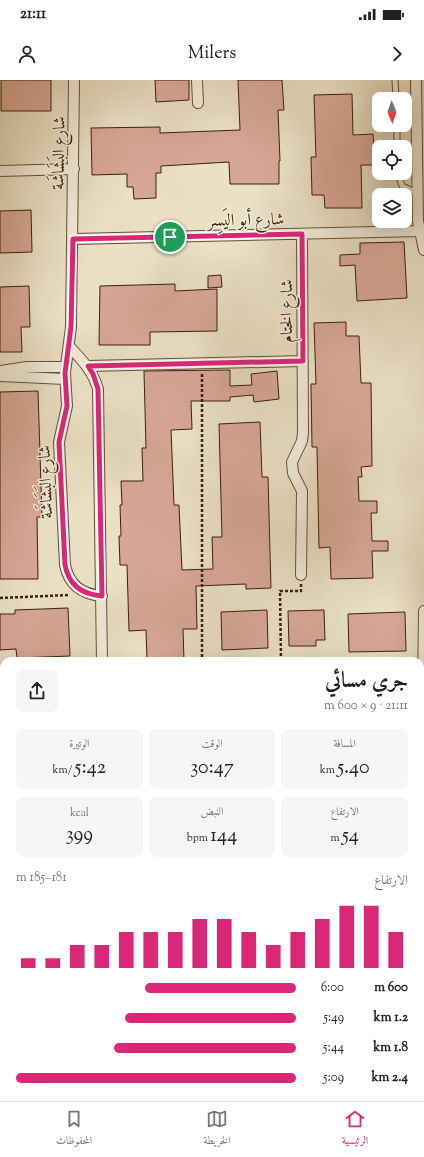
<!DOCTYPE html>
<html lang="ar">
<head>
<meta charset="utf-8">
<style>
	body { margin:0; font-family:"Sorts Mill Goudy",Amiri,serif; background:#f6f6f6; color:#202124; direction:rtl; height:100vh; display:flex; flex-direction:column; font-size:15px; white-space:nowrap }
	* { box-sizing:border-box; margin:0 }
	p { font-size:13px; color:#757577 }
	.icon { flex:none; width:22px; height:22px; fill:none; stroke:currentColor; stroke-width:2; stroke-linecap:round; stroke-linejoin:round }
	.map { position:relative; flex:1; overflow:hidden; direction:ltr }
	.sheet { position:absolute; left:0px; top:577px; width:424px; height:444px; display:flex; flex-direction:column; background:#fff; border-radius:12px 12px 0 0; box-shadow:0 4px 16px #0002; direction:rtl }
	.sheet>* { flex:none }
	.needle { width:26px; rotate:178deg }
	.controls { position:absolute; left:372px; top:12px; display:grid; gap:8px }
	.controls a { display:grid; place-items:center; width:40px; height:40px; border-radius:8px; background:#fff; box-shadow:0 4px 16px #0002; font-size:20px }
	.pin { position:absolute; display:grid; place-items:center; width:34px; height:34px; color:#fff; margin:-17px; border:2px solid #fff; border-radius:50%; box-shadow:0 1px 4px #0007 }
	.round { display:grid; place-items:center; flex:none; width:42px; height:42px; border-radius:8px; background:#f6f6f6 }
	.overview { display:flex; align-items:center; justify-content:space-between; height:68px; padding:0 16px }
	h1 { font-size:22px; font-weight:600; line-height:30px }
	.stats { display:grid; grid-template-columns:repeat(3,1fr); gap:6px; height:68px; padding:4px 16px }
	.stats div { display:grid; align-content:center; border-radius:8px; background:#f6f6f6; text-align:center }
	.stats b { font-size:20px; font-weight:600 }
	.stats small { font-size:11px; font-weight:400 }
	.stats p { font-size:11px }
	.chart { height:112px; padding:8px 16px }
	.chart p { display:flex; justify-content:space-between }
	.chart svg { width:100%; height:72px; margin-top:4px; stroke:#db2777; stroke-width:6 }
	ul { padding:0 16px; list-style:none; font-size:13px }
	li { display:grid; grid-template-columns:64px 48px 1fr; align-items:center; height:30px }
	li i { height:10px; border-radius:5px; background:#db2777 }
	.status { display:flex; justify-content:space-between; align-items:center; height:28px; padding:0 20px; background:#fff; direction:ltr }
	.status svg { height:11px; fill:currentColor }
	header { display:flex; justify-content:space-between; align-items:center; height:52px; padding:0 16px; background:#fff; font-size:18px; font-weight:600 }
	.tabs { display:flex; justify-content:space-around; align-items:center; height:56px; border-top:1px solid #e0e0e0; background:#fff; font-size:11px; color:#757577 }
	.tabs a { display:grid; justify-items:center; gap:2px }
	.tabs .selected { color:#db2777 }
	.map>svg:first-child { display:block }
</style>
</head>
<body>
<div class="status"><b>21:11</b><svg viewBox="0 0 49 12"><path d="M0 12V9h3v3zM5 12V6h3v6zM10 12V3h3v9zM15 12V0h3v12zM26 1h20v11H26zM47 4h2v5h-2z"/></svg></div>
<header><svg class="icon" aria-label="forward" viewBox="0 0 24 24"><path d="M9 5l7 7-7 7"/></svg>Milers<svg class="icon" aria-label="person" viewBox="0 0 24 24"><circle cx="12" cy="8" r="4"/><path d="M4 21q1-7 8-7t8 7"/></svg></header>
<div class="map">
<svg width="424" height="1021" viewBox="0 0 424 1021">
	<rect width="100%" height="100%" fill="#eae0c4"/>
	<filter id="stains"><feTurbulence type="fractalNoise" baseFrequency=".005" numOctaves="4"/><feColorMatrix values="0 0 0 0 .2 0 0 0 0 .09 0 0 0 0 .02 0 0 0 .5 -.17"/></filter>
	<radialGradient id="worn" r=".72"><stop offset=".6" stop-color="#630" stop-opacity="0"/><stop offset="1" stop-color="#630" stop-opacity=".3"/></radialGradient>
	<path fill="#d7a795" stroke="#3d1f0c" d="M1 0H51V31H1Z
		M155 0H189V20L156 22Z
		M238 0H282L284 30H278L280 81H279V104H230L229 82 161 86V93H156V118L134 119 133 107H127V94L92 95 91 48 160 47V53L240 50Z
		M352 14 353 55 373 54 374 72H379V85H361L362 128H325L324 115H312L311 77H316L314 15Z
		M31 130 32 172 0 173V131Z
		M404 162 407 218 357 221 355 185 340 186V175L360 174V163Z
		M221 195 222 207 208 208V196Z
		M175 204V211L217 209V251L150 252V265H99L100 206Z
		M29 206 30 247H21L22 272H0V207Z
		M346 242V256H359L361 303H371L372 386 361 387 362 397H358L359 421H377V433H371L372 461H388V471H372L373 498 331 499 330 467 319 468 317 367H312L311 304H316L314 243Z
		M230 290V306L252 305 251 294 277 291 279 319 254 322 253 315 230 317V321H191L192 349 171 350 174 425H179L182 490 213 489 212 457H222L219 344 260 342 262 397H268L271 508 246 509V504L196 506 197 549H183L184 581H147L146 550 129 551 127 485H120L119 456H121L120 425H122L121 401H143L142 368H146L144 291Z
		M38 311 42 437H37L38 499H0V312Z
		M68 528 70 576 17 578 16 569 0 570V534H15V530Z
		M267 530 268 568 222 570 221 532Z
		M324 530 325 560H316V566H289L288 531Z
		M405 532 406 571 349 572 348 534Z"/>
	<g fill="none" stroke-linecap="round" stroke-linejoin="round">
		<g stroke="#684f3a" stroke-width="7">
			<path id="service" d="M395 0 396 19
				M397 45V67
				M398 93 402 106 417 113"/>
		</g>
		<g stroke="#684f3a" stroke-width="12">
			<path id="minor" d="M74 0 71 247 65 293 67 326 59 362 65 485C69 505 81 514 102 516
				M197 0 198 23
				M416 0 418 141 424 170
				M0 91 74 89
				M73 159 420 151
				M69 266C82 280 93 291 98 309L102 581
				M88 286 303 281
				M0 291 27 287H65
				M0 296 65 299
				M301 495 302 411 293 393 292 382 302 361 303 353 302 154
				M420 620 423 611 424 531
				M0 638H4
				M420 896H424
				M0 901H4
				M146 1017V1021"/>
		</g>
		<g stroke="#684f3a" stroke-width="15">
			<path id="tertiary" d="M420 747H424
				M0 754H4
				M420 782H424
				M0 786H4"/>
		</g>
		<path stroke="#3d1f0c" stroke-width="2.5" stroke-dasharray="3 2" stroke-linecap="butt" d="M202 294V581
			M0 518 69 515
			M281 581 280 511H301V504
			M0 707H4
			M420 830H424
			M0 833H4"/>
		<use href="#service" stroke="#f1ebd9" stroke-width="5"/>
		<use href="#minor" stroke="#f1ebd9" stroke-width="10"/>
		<use href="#tertiary" stroke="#f1ebd9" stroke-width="13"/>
	</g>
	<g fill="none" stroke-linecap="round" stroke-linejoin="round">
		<g stroke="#fff" stroke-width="8">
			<path id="route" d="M302 154 303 281 88 286 93 294 98 309 102 516C81 514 69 505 65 485L59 362 67 326 65 293 71 247 73 159Z"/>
		</g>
		<use href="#route" stroke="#db2777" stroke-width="5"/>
	</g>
	<g text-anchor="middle" stroke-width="3" stroke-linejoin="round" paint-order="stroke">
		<g font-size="17" fill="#3d1f0c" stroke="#f1ebd9">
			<text transform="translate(58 73) rotate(-89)" y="6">شارع البَشَاشَة</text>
			<text transform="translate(246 139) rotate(-1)" y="6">شارع أبو اليَسِر</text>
			<text transform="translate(286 231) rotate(-90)" y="6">شارع الختام</text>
			<text transform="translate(45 402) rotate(-92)" y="6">شارع البَشَاشَة</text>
		</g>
	</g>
	<rect width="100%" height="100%" filter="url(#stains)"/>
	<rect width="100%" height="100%" fill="url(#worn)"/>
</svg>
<div class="controls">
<a><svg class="needle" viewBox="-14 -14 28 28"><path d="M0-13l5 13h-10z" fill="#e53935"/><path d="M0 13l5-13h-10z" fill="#757577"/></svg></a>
<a><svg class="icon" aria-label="locate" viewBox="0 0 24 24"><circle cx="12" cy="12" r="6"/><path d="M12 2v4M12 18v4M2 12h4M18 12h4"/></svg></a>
<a><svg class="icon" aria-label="layers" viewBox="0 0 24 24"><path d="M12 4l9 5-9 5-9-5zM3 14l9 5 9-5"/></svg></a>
</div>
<div class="pin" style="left:170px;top:157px;background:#1e9e55"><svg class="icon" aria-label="arrive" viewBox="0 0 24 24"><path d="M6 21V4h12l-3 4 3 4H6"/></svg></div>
<section class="sheet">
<div class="overview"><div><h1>جري مسائي</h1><p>21:11 · 9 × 600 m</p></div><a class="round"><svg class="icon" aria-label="share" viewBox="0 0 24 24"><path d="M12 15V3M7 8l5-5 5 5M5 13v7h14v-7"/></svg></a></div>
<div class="stats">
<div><p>المسافة</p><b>5.40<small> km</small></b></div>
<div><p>الوقت</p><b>30:47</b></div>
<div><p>الوتيرة</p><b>5:42<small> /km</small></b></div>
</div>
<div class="stats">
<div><p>الارتفاع</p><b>54<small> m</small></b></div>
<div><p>النبض</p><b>144<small> bpm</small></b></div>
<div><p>kcal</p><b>399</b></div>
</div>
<div class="chart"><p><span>الارتفاع</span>181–185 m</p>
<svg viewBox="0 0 160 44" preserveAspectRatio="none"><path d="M5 44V38M15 44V38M25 44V30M35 44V30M45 44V22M55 44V22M65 44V22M75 44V14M85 44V14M95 44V22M105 44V30M115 44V22M125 44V14M135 44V6M145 44V6M155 44V22"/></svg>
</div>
<ul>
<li><b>600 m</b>6:00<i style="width:54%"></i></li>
<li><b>1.2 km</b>5:49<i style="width:61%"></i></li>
<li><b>1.8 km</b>5:44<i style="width:65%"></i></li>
<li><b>2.4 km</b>5:09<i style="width:100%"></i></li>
</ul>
</section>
</div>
<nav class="tabs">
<a class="selected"><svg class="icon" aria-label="home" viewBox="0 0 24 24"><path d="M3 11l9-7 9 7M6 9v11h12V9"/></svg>الرئيسية</a>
<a><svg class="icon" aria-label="map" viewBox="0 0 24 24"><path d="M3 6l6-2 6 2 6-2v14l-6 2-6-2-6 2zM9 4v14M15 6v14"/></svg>الخريطة</a>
<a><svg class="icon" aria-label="saved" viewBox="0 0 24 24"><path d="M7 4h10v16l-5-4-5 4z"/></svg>المحفوظات</a>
</nav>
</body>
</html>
